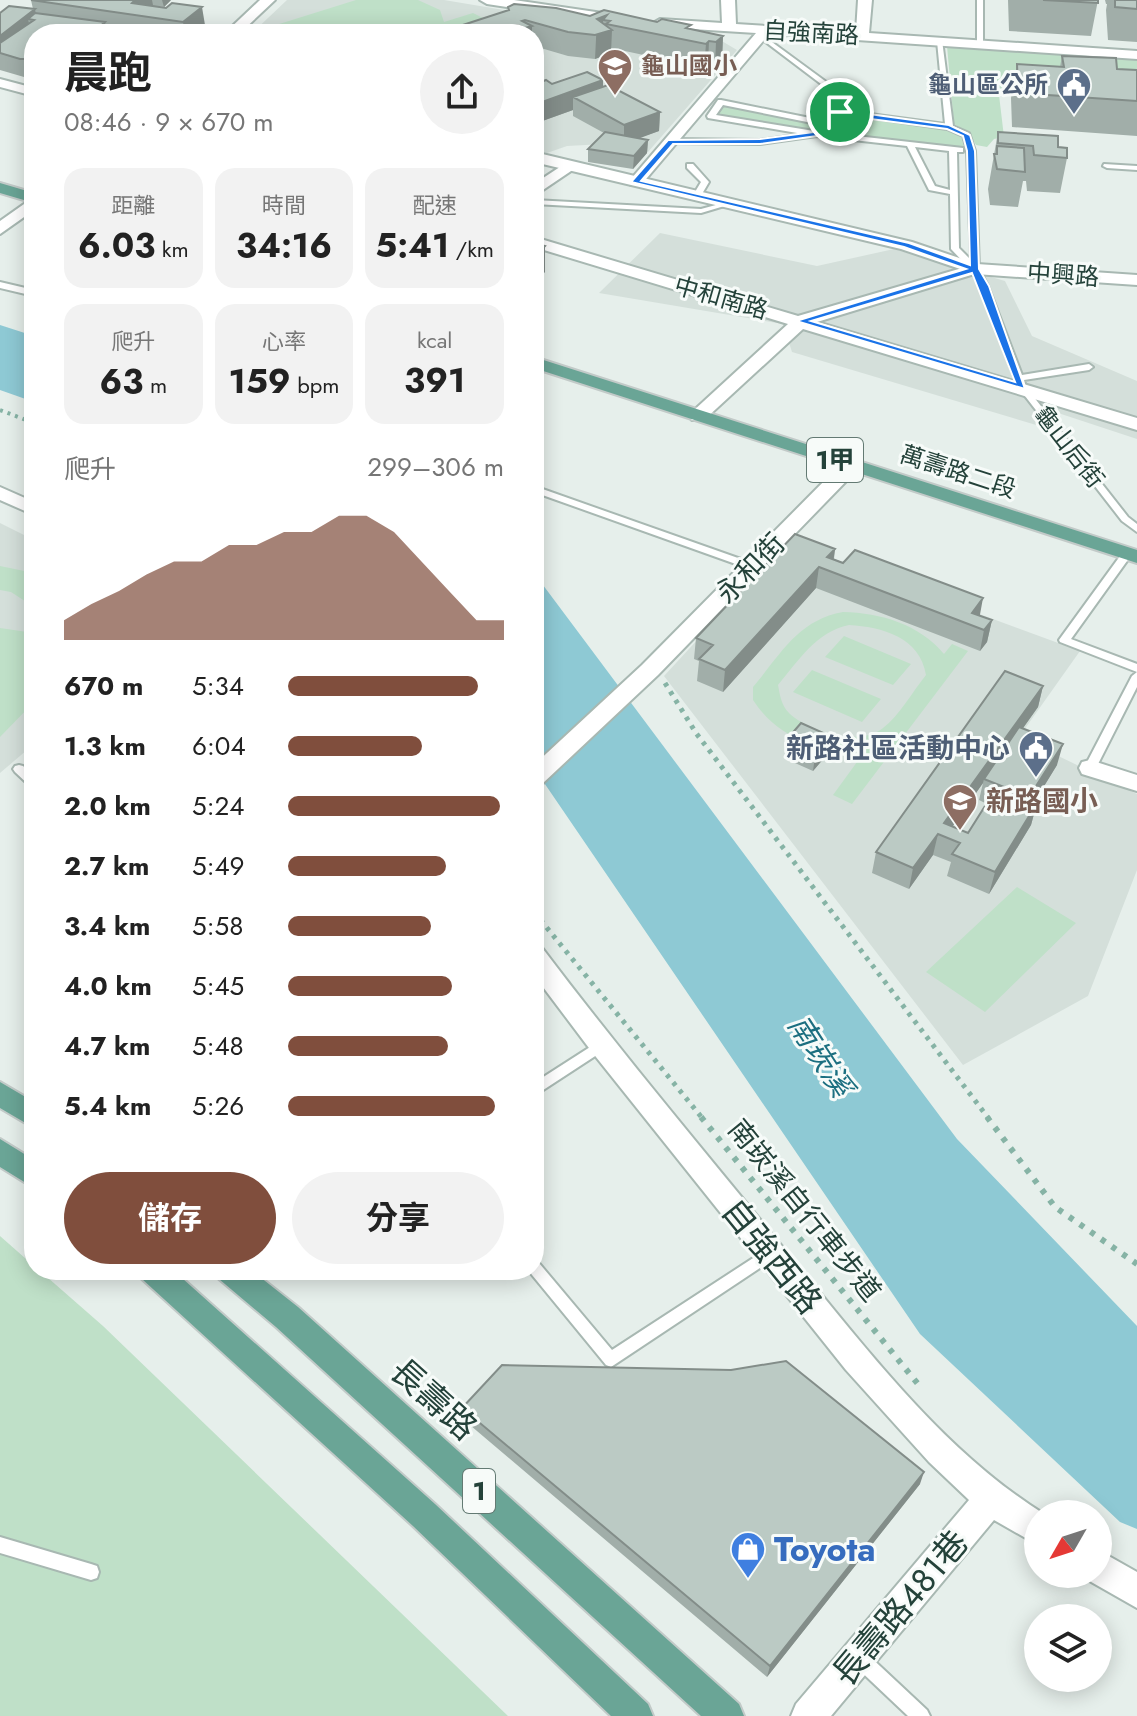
<!DOCTYPE html>
<html lang="zh-TW">
<head>
<meta charset="utf-8">
<style>
	body { margin:0; font-family:Jost,"Noto Sans TC",sans-serif; background:#f2f2f2; color:#222; height:100vh; display:flex; flex-direction:column; font-size:30px; white-space:nowrap }
	* { box-sizing:border-box; margin:0 }
	p { font-size:26px; color:#767676 }
	.icon { flex:none; width:44px; height:44px; fill:none; stroke:currentColor; stroke-width:2; stroke-linecap:round; stroke-linejoin:round }
	.map { position:relative; flex:1; overflow:hidden }
	.drawer { position:absolute; left:24px; top:24px; width:520px; height:1256px; display:flex; flex-direction:column; background:#fff; border-radius:32px; box-shadow:0 4px 20px #0003 }
	.drawer>* { flex:none }
	.needle { width:52px; rotate:231deg }
	.tools { position:absolute; left:1024px; top:1500px; display:grid; gap:16px }
	.tools a { display:grid; place-items:center; width:88px; height:88px; border-radius:50%; background:#fff; box-shadow:0 4px 20px #0003; font-size:40px }
	.pin { position:absolute; display:grid; place-items:center; width:68px; height:68px; color:#fff; margin:-34px; border:4px solid #fff; border-radius:50%; box-shadow:0 2px 8px #0007 }
	.round { display:grid; place-items:center; flex:none; width:84px; height:84px; border-radius:42px; background:#f2f2f2 }
	.head { display:flex; align-items:center; justify-content:space-between; height:136px; padding:0 40px }
	h1 { font-size:44px; font-weight:700; line-height:60px }
	.stats { display:grid; grid-template-columns:repeat(3,1fr); gap:12px; height:136px; padding:8px 40px }
	.stats div { display:grid; align-content:center; border-radius:20px; background:#f2f2f2; text-align:center }
	.stats b { font-size:34px; font-weight:700 }
	.stats small { font-size:22px; font-weight:400 }
	.stats p { font-size:22px }
	.chart { height:224px; padding:16px 40px }
	.chart p { display:flex; justify-content:space-between }
	.chart svg { width:100%; height:144px; margin-top:8px; fill:#804e3d; opacity:.7 }
	.primary-button { display:flex; gap:16px; margin-top:auto; padding:16px 40px }
	.primary-button a { flex:1; height:92px; border-radius:48px; background:#804e3d; color:#fff; font-size:32px; font-weight:700; line-height:92px; text-align:center }
	.primary-button a+a { background:#f2f2f2; color:#222 }
	ul { padding:0 40px; list-style:none; font-size:26px }
	li { display:grid; grid-template-columns:128px 96px 1fr; align-items:center; height:60px }
	li i { height:20px; border-radius:10px; background:#804e3d }
	.map>svg:first-child { display:block }
</style>
</head>
<body>
<div class="map">
<svg width="1137" height="1716" viewBox="0 0 1137 1716">
	<rect width="100%" height="100%" fill="#e6efeb"/>
	<path fill="#d4dfda" d="M287 0H444L594 25 715 37 737 50 648 152 604 144 567 146 547 153 534 150V34H251Z
		M660 233 817 266 894 249 1005 281 1032 336 1137 381V439L1046 409 1043 427 792 352 783 324 599 293Z
		M0 523 34 540V744L0 773Z
		M787 543 1080 651 1019 737 1137 794V870L1088 996 963 1065 664 676Z"/>
	<path fill="#bfe0c8" fill-rule="evenodd" d="M356 0H418L440 10 444 22 473 13 483 18 435 34H262L276 25Z
		M947 46 1137 58V102L999 95 1004 137 994 139 987 147 976 145 969 133 954 124Z
		M720 104 813 121 844 116 939 128 961 136 964 148 823 133 709 113Z
		M0 566 34 573V607L11 592 0 590Z
		M843 612C881 613 919 624 944 654L952 644 968 651 852 804 833 795 865 751C819 750 779 740 753 700V687C781 654 798 620 843 612ZM849 625C882 627 920 637 926 675 913 691 899 716 883 728 859 747 809 732 789 713 781 705 780 695 778 685 799 660 816 632 849 625Z
		M0 628 34 633V702L0 737Z
		M844 636 911 664 893 685 825 657Z
		M812 670 881 699 862 722 793 692Z
		M1017 887 1076 923 985 1012 926 972Z
		M0 1236 34 1266V1270H39L103 1326 508 1716H0Z"/>
	<path fill="#8ec9d4" d="M0 325 34 336V402L0 390Z
		M534 573 957 1139 1137 1326V1529L1120 1522 920 1334 534 768Z"/>
	<g fill="none" stroke-linecap="round" stroke-linejoin="round">
		<g stroke="#a8b8b2" stroke-width="4">
			<path id="service" d="M977 0H983V44L980 46 977 44Z
				M761 34 870 114 945 124 937 41 942 40 953 126 969 133 975 151 979 269 988 286 1022 375 1089 364 1093 367 1089 370 1024 380 1026 387 1128 517 1137 524V532L1122 521 1018 387 980 286 971 270 951 249 950 194 929 190 907 146 817 136 760 144 668 143V139H671L760 140 803 134 708 118 707 116 718 100H721L820 120C831 110 844 111 858 112L759 37V35ZM723 105 817 124 814 131 716 115ZM836 116 865 117 947 129 963 136 967 151 971 260 959 248 957 152H963V148L821 132 826 121ZM915 147 949 151 950 190 935 186Z
				M687 164H693L709 182 699 199 692 197 701 182 687 168Z
				M1104 164 1137 166V170L1107 168 1103 166Z
				M534 200 701 209 727 202 731 204 701 213 534 204Z
				M0 282 34 290V296L0 288Z
				M534 486 755 564 756 566 755 568H747L534 492Z
				M1127 551 1132 554 1071 639 1137 664V672L1060 642 1059 640 1123 552Z
				M1137 672V687L1096 768 1090 772 1086 771 1084 768 1132 676Z
				M19 765 23 766 34 776V787L30 786 15 772 13 769 15 766Z
				M601 1040 606 1041 608 1045 606 1049 534 1096V1083Z
				M770 1247 775 1248 777 1253 775 1258 611 1367 606 1365 528 1270H534V1261L539 1263 612 1350Z
				M0 1537 91 1564 97 1566 99 1572 97 1578 91 1580 0 1553Z
				M859 1649 865 1652 927 1710 930 1716H908L853 1664 850 1658 853 1652Z"/>
		</g>
		<g stroke="#a8b8b2" stroke-width="4">
			<path id="minor" d="M480 0H514L623 16 630 20 623 24 487 4Z
				M721 0H735L736 24 856 32 858 0H872L869 33 1137 51V59L769 34 641 185H631V179L756 33 660 27 653 23 660 19 722 23Z
				M0 79 34 88V96L0 87Z
				M569 161 577 166 574 169 534 196V184Z
				M534 237 798 316 969 266H981L983 269 981 272 817 322 1137 418V430L803 329 704 420H692L689 416 692 412 788 324 534 247Z
				M851 459 860 465 858 469 658 675 542 784 534 786V765L642 665 844 461Z
				M0 487 34 502V515L0 500Z
				M1090 760 1137 775V791L1082 774 1079 768 1082 762Z
				M534 946 543 949C621 1052 704 1151 786 1251 864 1345 940 1449 1044 1514H1038V1545L994 1520 831 1716H791L796 1704 969 1500 929 1462 846 1370 592 1052 534 975Z
				M1098 1550 1137 1572V1608L1086 1579 1084 1574H1098Z"/>
		</g>
		<g stroke="#a8b8b2" stroke-width="4">
			<path id="tertiary" d="M260 0H275L239 34H224Z
				M534 152 912 242 977 264 1137 275V285L975 274 901 249 534 162Z
				M34 197V210L0 234V221Z"/>
		</g>
		<g stroke="#c2cac8" stroke-width="4">
			<path id="primary" d="M0 183 34 193V203L0 193Z
				M534 357 1137 550V563L534 368Z
				M0 1082 34 1102V1128L0 1108Z
				M0 1139 34 1160V1188L0 1167Z
				M137 1270H173L435 1504 648 1704 653 1716H611L413 1526 142 1279Z
				M214 1270H251L298 1307 739 1704 744 1716H701L276 1327 219 1279Z"/>
		</g>
		<path stroke="#86b3a5" stroke-width="4" stroke-dasharray="3 5" stroke-linecap="butt" d="M0 410 34 423"/>
		<path stroke="#86b3a5" stroke-width="5" stroke-dasharray="4 6" stroke-linecap="butt" d="M665 683 696 733 989 1119
			M534 912 703 1119"/>
		<path stroke="#86b3a5" stroke-width="6" stroke-dasharray="5 8" stroke-linecap="butt" d="M701 1117 922 1389
			M987 1117 1055 1207 1137 1264"/>
		<use href="#service" fill="#fff" fill-rule="evenodd"/>
		<use href="#minor" fill="#fff" fill-rule="evenodd"/>
		<use href="#tertiary" fill="#fff" fill-rule="evenodd"/>
		<use href="#primary" fill="#6aa596" fill-rule="evenodd"/>
	</g>
	<path fill="#a1aea9" fill-rule="evenodd" d="M31 0H171L164 7 153 6 205 25 194 34H114L118 31 106 29 107 34H34V78L24 77 0 70V13L33 9Z
		M1008 0H1098L1091 36 1009 31Z
		M1105 0H1137V42L1108 40 1106 10 1107 4H1106Z
		M508 7 691 29 723 36 722 60 715 66 708 65 704 68 611 48V53L595 59 568 56 534 46V34H435L508 10Z
		M1062 56 1117 69 1137 70V136L1012 127 1011 98 1017 64 1060 67Z
		M603 80V86L660 112 659 131 638 138 648 140 647 153 633 169 588 162V149L604 133 573 116V110L534 124V85Z
		M998 132 1058 147 1067 158 1060 193 1027 191 1026 181H1023L1018 207 990 205 988 189Z
		M835 549 834 559 992 620 987 642 980 651 816 588 723 692 697 681 699 661 694 659 696 638Z
		M1043 686 1038 707 1023 728 1057 765 1034 802 1037 803 1031 825 989 894 947 876 951 862 933 855 909 889 872 873 876 852ZM983 783 979 800 987 804 968 833 953 826Z
		M828 735 825 757 813 771 786 759 789 737Z
		M462 1408 920 1484 767 1677 464 1420Z"/>
	<path fill="#838d89" d="M135 0H152L153 5 140 16 132 3Z
		M162 0H171L164 7Z
		M202 7 205 25 194 34H185L183 22Z
		M35 9 38 27 34 20 28 19 31 33 0 53V36Z
		M607 15 603 20V33L612 30 611 53 595 59 597 19Z
		M525 20 526 28 532 26V34H525V28L522 21Z
		M105 22 107 34H91Z
		M517 25V34H489Z
		M723 36 722 60 715 66 716 42Z
		M709 41 708 65 704 68 706 44Z
		M603 80V99L573 97V110L534 124V105Z
		M660 112 659 131 624 144V125Z
		M648 140 647 153 633 169 634 156Z
		M545 246V272L534 285V258Z
		M835 549 832 570 827 557Z
		M819 567 816 588 723 692 725 670Z
		M983 598 979 620 972 613Z
		M992 620 987 642 980 651 984 630Z
		M1043 686 1038 707 986 780 984 779 983 783 945 837 944 823Z
		M828 735 825 757 813 771 816 749Z
		M1063 744 1057 765 1024 819 1029 797Z
		M1037 803 1031 825 989 894 995 872Z
		M938 834 933 855 909 889 913 868Z
		M924 1472 920 1484 767 1677 770 1666Z"/>
	<path fill="#bbcac4" stroke="#838d89" stroke-width="2" d="M31 0H135L132 3 166 8 172 3 202 7 183 22Z
		M1043 0H1098V3Z
		M1115 0H1137V9L1115 7Z
		M514 4 556 8 590 16 604 10 657 22 662 19 691 25 686 28 723 36 716 42 709 41 706 44 606 24 610 21 603 20 607 15 597 19 612 30 595 35 568 32 525 20 522 21 532 26 525 28 517 25 489 34H435L509 10 508 7Z
		M9 6 35 9 0 36V13Z
		M35 13 105 22 91 34H34V59H20L0 53V43L34 20 28 19Z
		M120 28 158 34H114Z
		M1062 56 1116 58 1117 69 1137 70V101L1018 93 1017 64 1064 67Z
		M587 72 603 80 534 105V90L536 89 534 88V85L546 80 552 84Z
		M608 85 660 112 624 125 573 97Z
		M605 132 648 140 634 156 588 149Z
		M998 132 1058 136V147L1067 148V158L1034 155 1033 146 998 143Z
		M997 146 1024 148 1025 172 997 169 994 154H997Z
		M534 243 545 246 534 258Z
		M795 534 835 549 827 557 843 563 855 550 983 598 972 613 992 620 984 630 819 567 725 670 699 659 713 645 696 638Z
		M1005 671 1043 686 944 823 968 833 997 787 1037 803 995 872 952 854 960 843 938 834 913 868 876 852Z
		M801 723 828 735 816 749 789 737Z
		M1019 727 1063 744 1029 797 984 779Z
		M786 1361 924 1472 770 1666 462 1408 502 1365 731 1370Z"/>
	<path fill="#1a73e8" stroke="#fff" stroke-width="2" fill-rule="evenodd" d="M840 110 949 125 970 135 975 151 979 269 989 286 1025 389 796 321 966 269 904 247 631 182 668 140 760 139 813 132C816 116 825 113 840 110ZM840 115 947 129 963 136 967 151 970 265 909 243 641 181 673 144H760L817 136 821 134 823 123ZM972 273 1015 382 811 321Z"/>
	<defs>
		<g id="school-pin" transform="scale(1.8)"><path d="M0 17L-7.5 6A9.5 9.5 0 1 1 7.5 6Z" fill="#8d6e63" stroke="#f7fbf9"/><path d="M0-5L7-2L0 1L-7-2ZM-4 1L0 2.5L4 1V4Q0 6-4 4Z" fill="#fff"/></g>
		<g id="civic-pin" transform="scale(1.8)"><path d="M0 17L-7.5 6A9.5 9.5 0 1 1 7.5 6Z" fill="#5c6f8a" stroke="#f7fbf9"/><path d="M-.6-6.5H3V-4.5H.6V-3L4-1V1h2V6H-6V1h2V-1L-.6-3ZM-1.2 2.5V6h2.4V2.5Z" fill="#fff"/></g>
		<g id="shop-pin" transform="scale(1.8)"><path d="M0 17L-7.5 6A9.5 9.5 0 1 1 7.5 6Z" fill="#3f7fe0" stroke="#f7fbf9"/><path d="M-5-2.5h2.3a2.7 3.5 0 0 1 5.4 0H5L5.5 6h-11ZM-1.5-2.5h3a1.5 2.3 0 0 0-3 0Z" fill="#fff"/></g>
	</defs>
	<g fill-rule="evenodd">
		<use href="#school-pin" x="615" y="66"/>
		<use href="#civic-pin" x="1074" y="85"/>
		<use href="#civic-pin" x="1036" y="748"/>
		<use href="#school-pin" x="960" y="801"/>
		<use href="#shop-pin" x="748" y="1549"/>
	</g>
	<g text-anchor="middle" stroke-width="6" stroke-linejoin="round" paint-order="stroke">
		<g font-size="24" fill="#24423a" stroke="#f7fbf9">
			<text transform="translate(811 33) rotate(3)" y="8">自強南路</text>
			<text transform="translate(1063 275) rotate(4)" y="8">中興路</text>
			<text transform="translate(721 298) rotate(16)" y="8">中和南路</text>
			<text transform="translate(1069 447) rotate(52)" y="8">龜山后街</text>
			<text transform="translate(958 472) rotate(18)" y="8">萬壽路二段</text>
		</g>
		<g font-size="24" font-weight="bold" fill="#785e54" stroke="#f7fbf9" text-anchor="start">
			<text x="641" y="74">龜山國小</text>
		</g>
		<g font-size="24" font-weight="bold" fill="#4e5e75" stroke="#f7fbf9" text-anchor="end">
			<text x="1048" y="93">龜山區公所</text>
		</g>
		<g fill="#f7fbf9" stroke="#637a73" stroke-width="2">
			<rect x="807" y="438" width="56" height="44" rx="6"/>
			<rect x="463" y="1469" width="32" height="44" rx="6"/>
		</g>
		<g font-size="26" font-weight="bold" fill="#24423a">
			<text x="835" y="469">1甲</text>
			<text x="479" y="1500">1</text>
		</g>
		<g font-size="28" fill="#24423a" stroke="#f7fbf9">
			<text transform="translate(750 568) rotate(-46)" y="10">永和街</text>
			<text transform="translate(805 1210) rotate(51)" y="10">南崁溪自行車步道</text>
		</g>
		<g font-size="28" font-weight="bold" fill="#4e5e75" stroke="#f7fbf9" text-anchor="end">
			<text x="1010" y="758">新路社區活動中心</text>
		</g>
		<g font-size="28" font-weight="bold" fill="#785e54" stroke="#f7fbf9" text-anchor="start">
			<text x="986" y="811">新路國小</text>
		</g>
		<g font-size="30" font-style="italic" fill="#1c6f80" stroke="#f7fbf9">
			<text transform="translate(820 1056) rotate(57)" y="10">南崁溪</text>
		</g>
		<g font-size="34" fill="#24423a" stroke="#f7fbf9">
			<text transform="translate(772 1256) rotate(51)" y="12">自強西路</text>
			<text transform="translate(434 1399) rotate(42)" y="12">長壽路</text>
			<text transform="translate(900 1608) rotate(-50)" y="12">長壽路481巷</text>
		</g>
		<g font-size="34" font-weight="bold" fill="#366cbe" stroke="#f7fbf9" text-anchor="start">
			<text x="774" y="1561">Toyota</text>
		</g>
	</g>
</svg>
<div class="tools">
<a><svg class="needle" viewBox="-14 -14 28 28"><path d="M0-13l5 13h-10z" fill="#e53935"/><path d="M0 13l5-13h-10z" fill="#767676"/></svg></a>
<a><svg class="icon" aria-label="layers" viewBox="0 0 24 24"><path d="M12 4l9 5-9 5-9-5zM3 14l9 5 9-5"/></svg></a>
</div>
<div class="pin" style="left:840px;top:112px;background:#1e9e55"><svg class="icon" aria-label="arrive" viewBox="0 0 24 24"><path d="M6 21V4h12l-3 4 3 4H6"/></svg></div>
<section class="drawer">
<div class="head"><div><h1>晨跑</h1><p>08:46 · 9 × 670 m</p></div><a class="round"><svg class="icon" aria-label="share" viewBox="0 0 24 24"><path d="M12 15V3M7 8l5-5 5 5M5 13v7h14v-7"/></svg></a></div>
<div class="stats">
<div><p>距離</p><b>6.03<small> km</small></b></div>
<div><p>時間</p><b>34:16</b></div>
<div><p>配速</p><b>5:41<small> /km</small></b></div>
</div>
<div class="stats">
<div><p>爬升</p><b>63<small> m</small></b></div>
<div><p>心率</p><b>159<small> bpm</small></b></div>
<div><p>kcal</p><b>391</b></div>
</div>
<div class="chart"><p><span>爬升</span>299–306 m</p>
<svg viewBox="0 0 160 44" preserveAspectRatio="none"><path d="M0 44V38L10 33L20 29L30 24L40 20L50 20L60 15L70 15L80 11L90 11L100 6L110 6L120 11L130 20L140 29L150 38L160 38V44z"/></svg>
</div>
<ul>
<li><b>670 m</b>5:34<i style="width:88%"></i></li>
<li><b>1.3 km</b>6:04<i style="width:62%"></i></li>
<li><b>2.0 km</b>5:24<i style="width:98%"></i></li>
<li><b>2.7 km</b>5:49<i style="width:73%"></i></li>
<li><b>3.4 km</b>5:58<i style="width:66%"></i></li>
<li><b>4.0 km</b>5:45<i style="width:76%"></i></li>
<li><b>4.7 km</b>5:48<i style="width:74%"></i></li>
<li><b>5.4 km</b>5:26<i style="width:96%"></i></li>
</ul>
<div class="primary-button"><a>儲存</a><a>分享</a></div>
</section>
</div>
</body>
</html>
